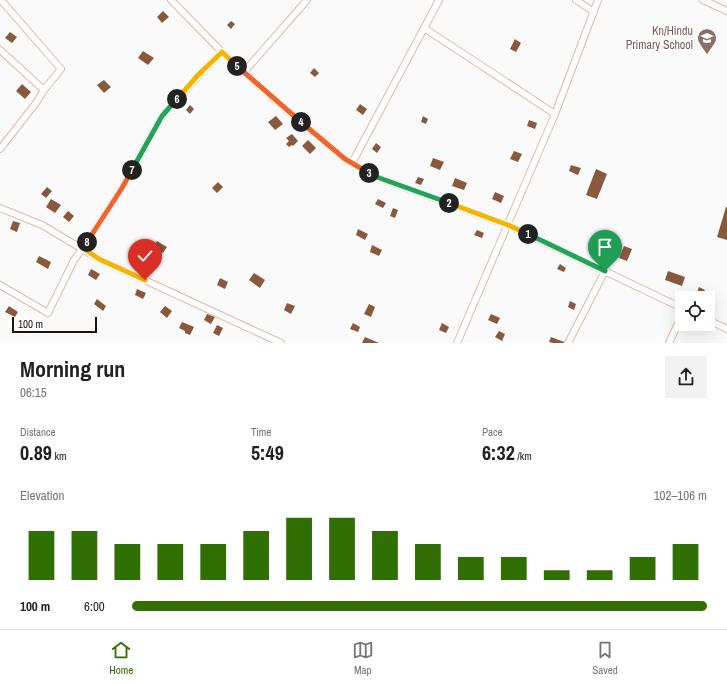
<!DOCTYPE html>
<html lang="en">
<head>
<meta charset="utf-8">
<style>
	body { margin:0; font-family:"Archivo Narrow",sans-serif; background:#f2f2f2; color:#202124; height:100vh; display:flex; flex-direction:column; font-size:15px; white-space:nowrap }
	* { box-sizing:border-box; margin:0 }
	p { font-size:13px; color:#757577 }
	.icon { flex:none; width:22px; height:22px; fill:none; stroke:currentColor; stroke-width:2; stroke-linecap:round; stroke-linejoin:round }
	.map { position:relative; height:343px; overflow:hidden }
	.drawer { display:flex; flex-direction:column; background:#fff; flex:1 }
	.drawer>* { flex:none }
	.controls { position:absolute; left:675px; top:291px; display:grid; gap:8px }
	.controls a { display:grid; place-items:center; width:40px; height:40px; border-radius:0px; background:#fff; box-shadow:0 4px 16px #0002; font-size:20px }
	.scale { position:absolute; left:12px; bottom:10px; width:85px; box-sizing:border-box; padding-left:4px; border:2px solid #1e120b; border-top:0; font-size:11px; line-height:14px; white-space:nowrap; color:#1e120b; -webkit-text-stroke:3px #fff; paint-order:stroke }
	.pin { position:absolute; display:grid; place-items:center; width:34px; height:34px; color:#fff; margin:-41px -17px; border-radius:50% 50% 50% 0; rotate:-45deg; box-shadow:0 0 4px #0007 }
	.pin .icon { rotate:45deg }
	.km { position:absolute; width:20px; height:20px; margin:-10px; border-radius:50%; background:#222; color:#fff; font-size:11px; line-height:20px; text-align:center }
	.round { display:grid; place-items:center; flex:none; width:42px; height:42px; border-radius:0px; background:#f2f2f2 }
	.headline { display:flex; align-items:center; justify-content:space-between; height:68px; padding:0 20px }
	h1 { font-size:22px; font-weight:800; line-height:30px }
	.metrics { display:grid; grid-template-columns:repeat(3,1fr); gap:6px; height:68px; padding:4px 20px }
	.metrics div { display:grid; align-content:center }
	.metrics b { font-size:20px; font-weight:800 }
	.metrics small { font-size:11px; font-weight:400 }
	.metrics p { font-size:11px }
	.chart { height:112px; padding:8px 20px }
	.chart p { display:flex; justify-content:space-between }
	.chart svg { width:100%; height:72px; margin-top:4px; stroke:#2f6f03; stroke-width:6 }
	ul { padding:0 20px; list-style:none; font-size:13px }
	li { display:grid; grid-template-columns:64px 48px 1fr; align-items:center; height:30px }
	li i { height:10px; border-radius:5px; background:#2f6f03 }
	.menu { display:flex; justify-content:space-around; align-items:center; height:56px; border-top:1px solid #e0e0e0; background:#fff; font-size:11px; color:#757577 }
	.menu a { display:grid; justify-items:center; gap:2px }
	.menu .active { color:#2f6f03 }
	.map>svg:first-child { display:block }
</style>
</head>
<body>
<div class="map">
<svg width="727" height="343" viewBox="0 0 727 343">
	<rect width="100%" height="100%" fill="#fafafa"/>
	<path fill="#89593d" d="M163 11 169 17 162 23 157 17Z
		M231 21 235 24 231 29 227 25Z
		M10 32 17 37 12 43 5 38Z
		M515 39 521 43 516 52 510 49Z
		M143 51 154 58 148 65 138 58Z
		M314 68 319 73 315 77 310 73Z
		M104 80 111 87 104 93 97 85Z
		M22 84 31 92 25 99 16 91Z
		M360 104 367 109 363 115 356 110Z
		M190 105 194 109 190 114 186 110Z
		M276 116 283 124 275 130 268 122Z
		M423 116 428 119 426 124 421 122Z
		M529 120 537 123 535 129 527 126Z
		M292 134 298 141 293 146 292 145 289 147 286 144 289 141 286 138Z
		M308 140 316 148 310 154 302 146Z
		M376 143 381 147 377 153 372 149Z
		M514 151 522 154 518 162 510 159Z
		M433 158 444 162 440 170 430 166Z
		M571 165 581 168 578 175 569 171Z
		M596 169 607 174 597 199 586 195Z
		M418 177 424 179 421 185 415 183Z
		M455 178 467 183 464 190 452 186Z
		M218 182 223 187 217 193 212 188Z
		M47 187 52 191 46 198 41 194Z
		M495 192 504 196 501 203 492 199Z
		M51 199 61 205 55 213 46 207Z
		M378 199 386 203 383 208 375 204Z
		M726 207H727V240L717 237Z
		M393 208 398 210 395 218 390 216Z
		M68 211 74 216 69 222 63 217Z
		M13 221 20 223 17 232 10 229Z
		M358 229 368 234 365 240 356 235Z
		M477 230 484 233 482 238 474 235Z
		M157 241 167 247 163 253 153 247Z
		M372 245 382 250 379 256 370 252Z
		M624 246 632 249 627 261 619 258Z
		M39 256 51 262 48 269 36 262Z
		M147 259 152 263 146 270 141 267Z
		M560 264 566 268 564 272 557 269Z
		M91 269 100 274 96 280 88 275Z
		M668 271 685 277 682 286 665 280Z
		M254 273 265 280 260 288 249 280Z
		M220 278 228 282 225 289 217 285Z
		M699 287 705 290 702 298H695Z
		M137 289 146 293 143 299 135 295Z
		M97 299 106 306 103 311 94 304Z
		M570 301 576 304 574 310 568 307Z
		M287 303 295 306 291 314 284 310Z
		M369 304 375 307 371 317 364 314Z
		M9 306 18 312 15 317 5 312Z
		M165 306 172 311 167 318 160 312Z
		M207 314 215 317 211 324 204 320Z
		M491 314 500 318 497 324 488 320Z
		M182 322 194 327 190 335 185 333V331L179 328Z
		M353 323 360 327 358 332 350 329Z
		M442 323 449 327 446 333 439 330Z
		M217 325 223 328 219 336 213 333Z
		M499 331 505 334 502 341 495 337Z
		M365 337 379 343H362Z
		M551 337 564 342V343H553L549 342Z"/>
	<g fill="none" stroke-linecap="round" stroke-linejoin="round">
		<g stroke="#debaa7" stroke-width="8">
			<path id="street" d="M1 0 61 69 44 90
				M171 0 222 52 274 99 345 159 374 176 508 225 682 308
				M576 0 594 12
				M703 0 727 11
				M424 28 555 114
				M0 50 44 90 36 103 0 149
				M244 72 307 0
				M352 163 439 0
				M0 208 42 225 99 259 281 343
				M0 285 48 313 74 260 83 248 122 188 162 116 199 75 222 52
				M708 320 727 329
				M457 343 555 114 598 0
				M568 343 605 271
				M669 343 682 315"/>
		</g>
		<use href="#street" stroke="#fff" stroke-width="6"/>
	</g>
	<g fill="none" stroke-linecap="round" stroke-linejoin="round">
		<g stroke="#fff" stroke-width="8">
			<path id="split-1" d="M528 234 605 271"/>
		</g>
		<g stroke="#fff" stroke-width="8">
			<path id="split-2" d="M449 203 508 225 528 234"/>
		</g>
		<g stroke="#fff" stroke-width="8">
			<path id="split-3" d="M369 173 374 176 449 203"/>
		</g>
		<g stroke="#fff" stroke-width="8">
			<path id="split-4" d="M301 122 345 159 369 173"/>
		</g>
		<g stroke="#fff" stroke-width="8">
			<path id="split-5" d="M237 66 301 122"/>
		</g>
		<g stroke="#fff" stroke-width="8">
			<path id="split-6" d="M177 99 198 75 222 52 237 66"/>
		</g>
		<g stroke="#fff" stroke-width="8">
			<path id="split-7" d="M132 170 162 116 177 99"/>
		</g>
		<g stroke="#fff" stroke-width="8">
			<path id="split-8" d="M87 242 122 188 132 170"/>
		</g>
		<g stroke="#fff" stroke-width="8">
			<path id="split-9" d="M87 242 83 248 99 259 145 280"/>
		</g>
		<use href="#split-1" stroke="#22a559" stroke-width="5"/>
		<use href="#split-2" stroke="#f5b400" stroke-width="5"/>
		<use href="#split-3" stroke="#22a559" stroke-width="5"/>
		<use href="#split-4" stroke="#f0652b" stroke-width="5"/>
		<use href="#split-5" stroke="#f0652b" stroke-width="5"/>
		<use href="#split-6" stroke="#f5b400" stroke-width="5"/>
		<use href="#split-7" stroke="#22a559" stroke-width="5"/>
		<use href="#split-8" stroke="#f0652b" stroke-width="5"/>
		<use href="#split-9" stroke="#f5b400" stroke-width="5"/>
	</g>
	<defs>
		<g id="school-pin" transform="scale(1)"><path d="M0 17L-7.5 6A9.5 9.5 0 1 1 7.5 6Z" fill="#8d6e63" stroke="#fff"/><path d="M0-5L7-2L0 1L-7-2ZM-4 1L0 2.5L4 1V4Q0 6-4 4Z" fill="#fff"/></g>
	</defs>
	<g fill-rule="evenodd">
		<use href="#school-pin" x="707" y="38"/>
	</g>
	<g text-anchor="middle" stroke-width="3" stroke-linejoin="round" paint-order="stroke">
		<g font-size="12" fill="#785e54" stroke="#fff" text-anchor="end">
			<text x="693" y="35">Kn/Hindu<tspan x="693" dy="14">Primary School</tspan></text>
		</g>
	</g>
</svg>
<div class="controls">
<a><svg class="icon" aria-label="locate" viewBox="0 0 24 24"><circle cx="12" cy="12" r="6"/><path d="M12 2v4M12 18v4M2 12h4M18 12h4"/></svg></a>
</div>
<div class="scale">100 m</div>
<div class="pin" style="left:605px;top:271px;background:#1e9e55"><svg class="icon" aria-label="arrive" viewBox="0 0 24 24"><path d="M6 21V4h12l-3 4 3 4H6"/></svg></div>
<div class="pin" style="left:145px;top:280px;background:#d93025"><svg class="icon" aria-label="check" viewBox="0 0 24 24"><path d="M5 12l5 5 9-10"/></svg></div>
<b class="km" style="left:528px;top:234px">1</b>
<b class="km" style="left:449px;top:203px">2</b>
<b class="km" style="left:369px;top:173px">3</b>
<b class="km" style="left:301px;top:122px">4</b>
<b class="km" style="left:237px;top:66px">5</b>
<b class="km" style="left:177px;top:99px">6</b>
<b class="km" style="left:132px;top:170px">7</b>
<b class="km" style="left:87px;top:242px">8</b>
</div>
<section class="drawer">
<div class="headline"><div><h1>Morning run</h1><p>06:15</p></div><a class="round"><svg class="icon" aria-label="share" viewBox="0 0 24 24"><path d="M12 15V3M7 8l5-5 5 5M5 13v7h14v-7"/></svg></a></div>
<div class="metrics">
<div><p>Distance</p><b>0.89<small> km</small></b></div>
<div><p>Time</p><b>5:49</b></div>
<div><p>Pace</p><b>6:32<small> /km</small></b></div>
</div>
<div class="chart"><p><span>Elevation</span>102–106 m</p>
<svg viewBox="0 0 160 44" preserveAspectRatio="none"><path d="M5 44V14M15 44V14M25 44V22M35 44V22M45 44V22M55 44V14M65 44V6M75 44V6M85 44V14M95 44V22M105 44V30M115 44V30M125 44V38M135 44V38M145 44V30M155 44V22"/></svg>
</div>
<ul>
<li><b>100 m</b>6:00<i style="width:100%"></i></li>
</ul>
</section>
<nav class="menu">
<a class="active"><svg class="icon" aria-label="home" viewBox="0 0 24 24"><path d="M3 11l9-7 9 7M6 9v11h12V9"/></svg>Home</a>
<a><svg class="icon" aria-label="map" viewBox="0 0 24 24"><path d="M3 6l6-2 6 2 6-2v14l-6 2-6-2-6 2zM9 4v14M15 6v14"/></svg>Map</a>
<a><svg class="icon" aria-label="saved" viewBox="0 0 24 24"><path d="M7 4h10v16l-5-4-5 4z"/></svg>Saved</a>
</nav>
</body>
</html>
